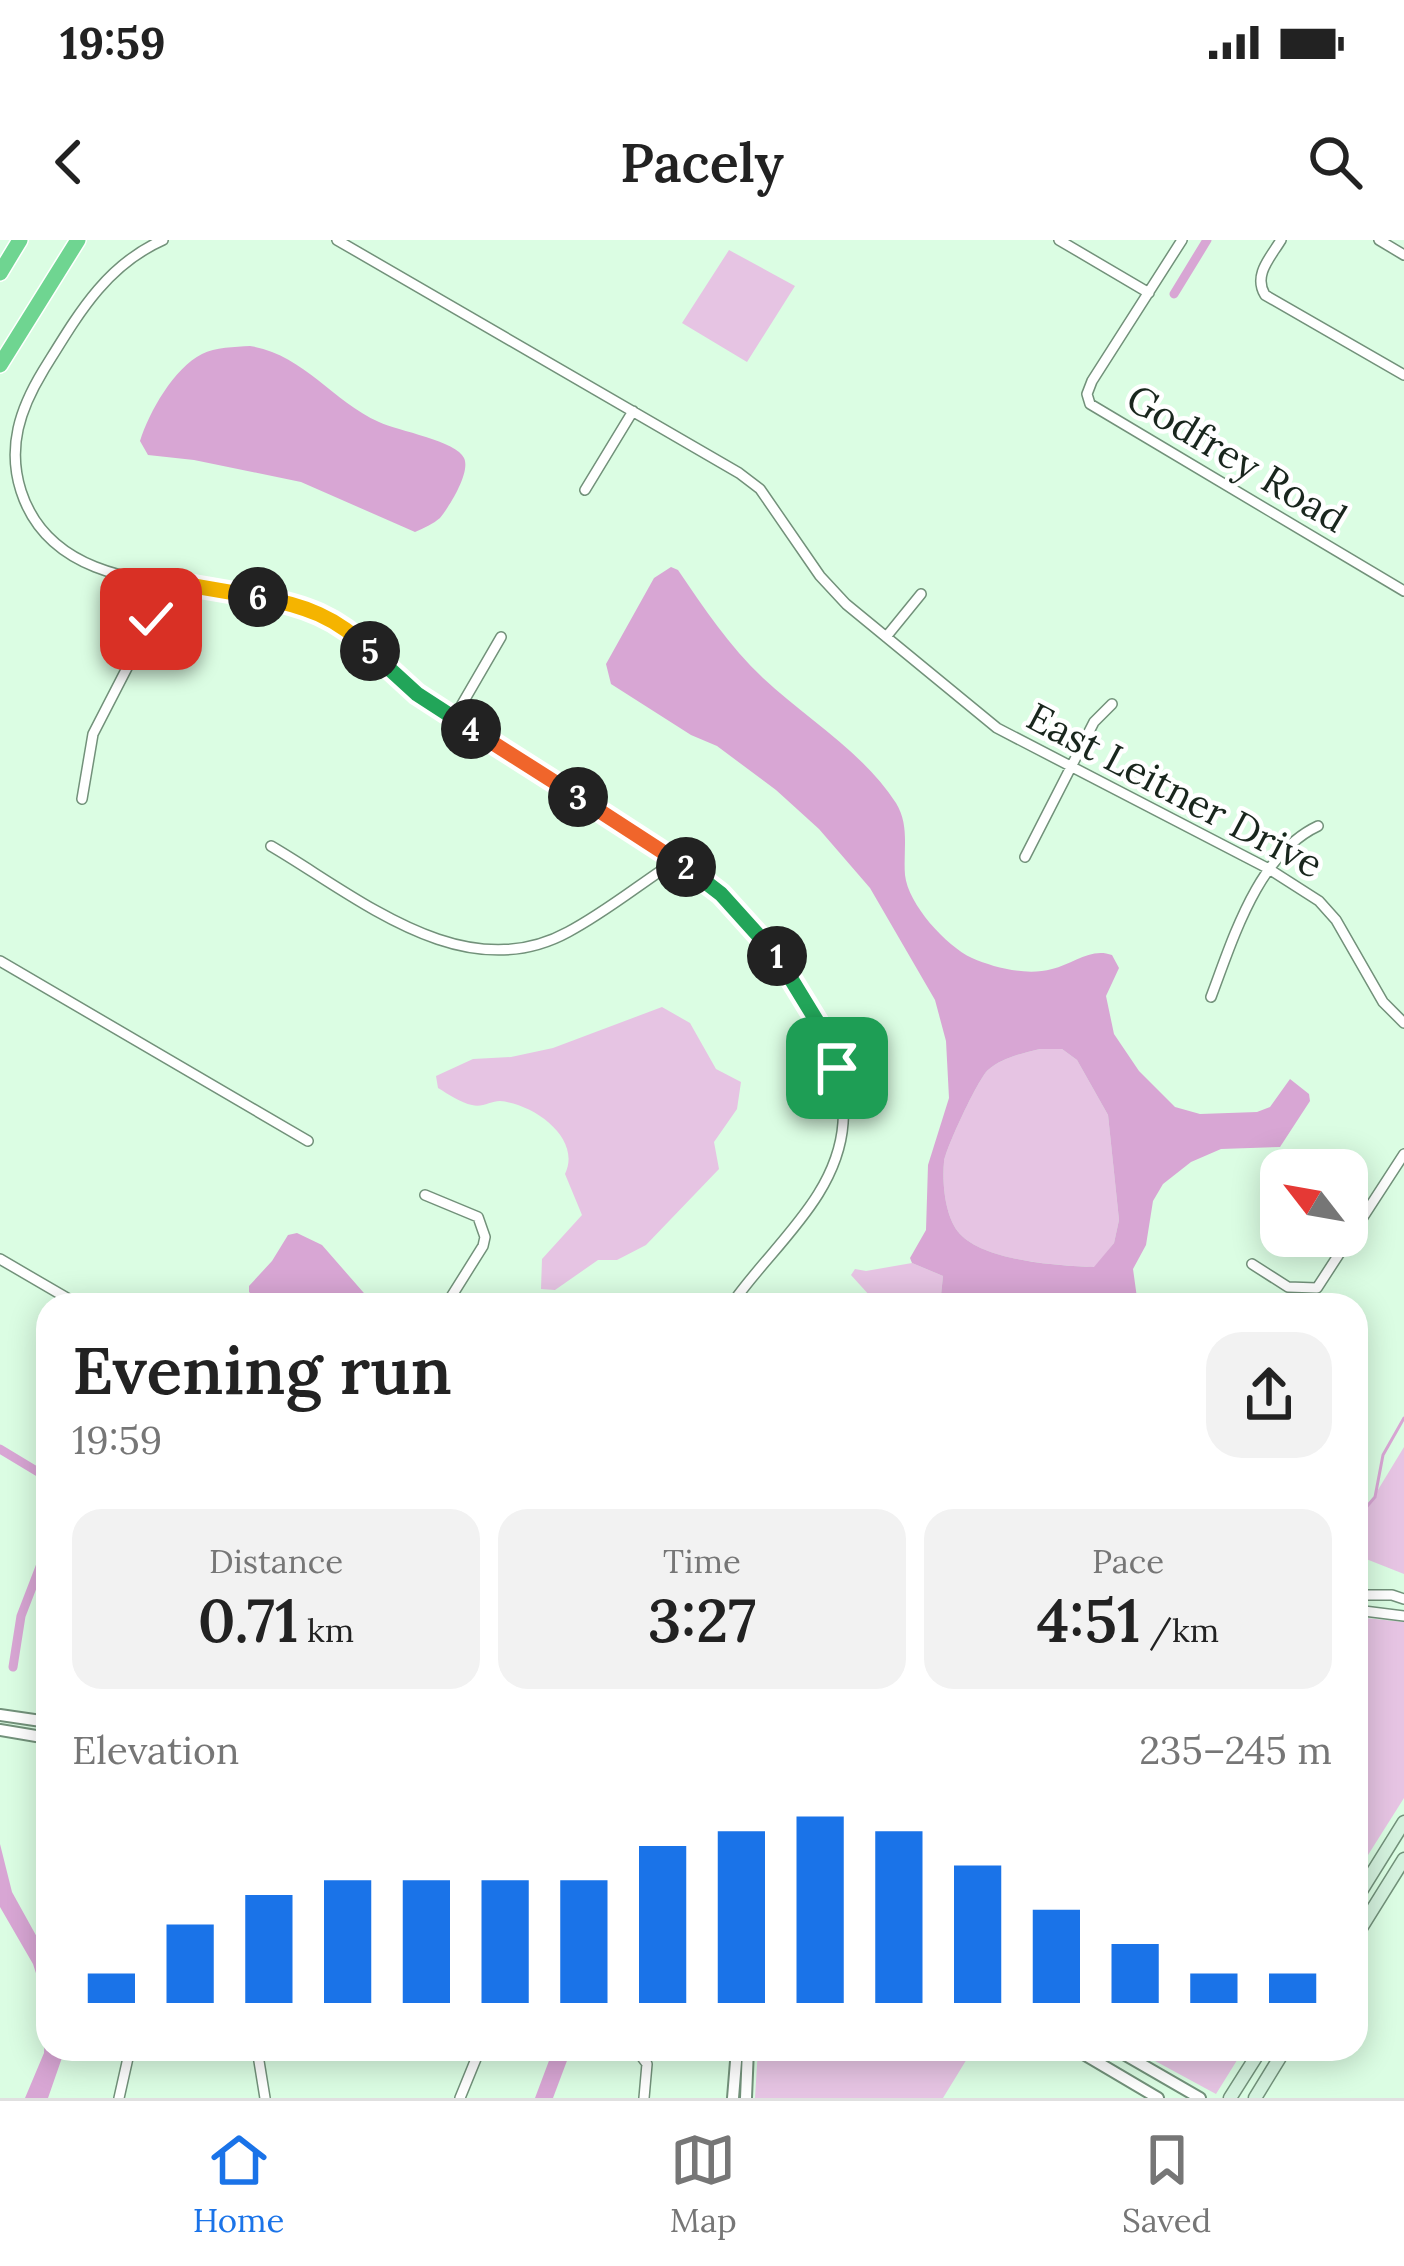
<!DOCTYPE html>
<html lang="en">
<head>
<meta charset="utf-8">
<style>
	body { margin:0; font-family:Lora,serif; background:#f2f2f2; color:#222; height:100vh; display:flex; flex-direction:column; font-size:45px; white-space:nowrap }
	* { box-sizing:border-box; margin:0 }
	p { font-size:39px; color:#767676 }
	.icon { flex:none; width:66px; height:66px; fill:none; stroke:currentColor; stroke-width:2; stroke-linecap:round; stroke-linejoin:round }
	.map { position:relative; flex:1; overflow:hidden }
	.side { position:absolute; left:36px; top:1053px; width:1332px; height:768px; display:flex; flex-direction:column; background:#fff; border-radius:36px; box-shadow:0 6px 30px #0003 }
	.side>* { flex:none }
	.needle { width:78px; rotate:301deg }
	.buttons { position:absolute; left:1260px; top:909px; display:grid; gap:24px }
	.buttons a { display:grid; place-items:center; width:108px; height:108px; border-radius:24px; background:#fff; box-shadow:0 6px 30px #0003; font-size:60px }
	.pin { position:absolute; display:grid; place-items:center; width:102px; height:102px; color:#fff; margin:-51px; border-radius:24px; box-shadow:0 6px 18px #0006 }
	.km { position:absolute; width:60px; height:60px; margin:-30px; border-radius:50%; background:#222; color:#fff; font-size:33px; line-height:60px; text-align:center }
	.round { display:grid; place-items:center; flex:none; width:126px; height:126px; border-radius:36px; background:#f2f2f2 }
	.summary { display:flex; align-items:center; justify-content:space-between; height:204px; padding:0 36px }
	h1 { font-size:66px; font-weight:600; line-height:90px }
	.figures { display:grid; grid-template-columns:repeat(3,1fr); gap:18px; height:204px; padding:12px 36px }
	.figures div { display:grid; align-content:center; border-radius:30px; background:#f2f2f2; text-align:center }
	.figures b { font-size:60px; font-weight:600 }
	.figures small { font-size:33px; font-weight:400 }
	.figures p { font-size:33px }
	.chart { height:336px; padding:24px 36px }
	.chart p { display:flex; justify-content:space-between }
	.chart svg { width:100%; height:216px; margin-top:12px; stroke:#1a73e8; stroke-width:6 }
	.status { display:flex; justify-content:space-between; align-items:center; height:84px; padding:0 60px; background:#fff; direction:ltr }
	.status svg { height:33px; fill:currentColor }
	header { display:flex; justify-content:space-between; align-items:center; height:156px; padding:0 36px; background:#fff; font-size:54px; font-weight:600 }
	.dock { display:flex; justify-content:space-around; align-items:center; height:168px; border-top:3px solid #e0e0e0; background:#fff; font-size:33px; color:#767676 }
	.dock a { display:grid; justify-items:center; gap:6px }
	.dock .active { color:#1a73e8 }
	.map>svg:first-child { display:block }
</style>
</head>
<body>
<div class="status"><b>19:59</b><svg viewBox="0 0 49 12"><path d="M0 12V9h3v3zM5 12V6h3v6zM10 12V3h3v9zM15 12V0h3v12zM26 1h20v11H26zM47 4h2v5h-2z"/></svg></div>
<header><svg class="icon" aria-label="back" viewBox="0 0 24 24"><path d="M15 5l-7 7 7 7"/></svg>Pacely<svg class="icon" aria-label="search" viewBox="0 0 24 24"><circle cx="10" cy="10" r="6"/><path d="M15 15l6 6"/></svg></header>
<div class="map">
<svg width="1404" height="1858" viewBox="0 0 1404 1858">
	<rect width="100%" height="100%" fill="#dbfde3"/>
	<path fill="#e6c4e3" d="M729 10 795 46 747 122 682 83Z
		M662 767 690 783 716 829 741 842 737 869 714 902 719 929 646 1005 617 1020H598L555 1050 541 1049 542 1019 582 975 565 934C582 899 535 864 500 861 491 861 482 868 472 865 461 863 448 854 438 848L436 836 473 819 511 817 553 808Z
		M1040 809H1062L1077 820 1108 875 1119 980 1114 1003 1095 1027C1059 1026 985 1021 960 994 945 978 942 943 944 922 946 908 978 839 988 830 1003 817 1021 814 1040 809Z
		M912 1023 943 1036 940 1065H870V1056L851 1035 855 1029 866 1031Z
		M1404 1207V1334L1356 1315V1286Z
		M1356 1377 1404 1382V1558L1356 1634Z
		M758 1809H973L943 1858H755Z
		M1133 1809H1244L1216 1854Z"/>
	<path fill="#d8a6d4" fill-rule="evenodd" d="M250 106C303 114 332 161 379 182 398 191 457 201 464 218 471 232 449 267 440 278 433 284 424 288 415 292L301 242 194 220 148 215 140 201C149 172 174 128 202 114 215 107 235 107 250 106Z
		M671 327 678 330C704 368 729 406 763 438 806 478 864 513 896 563 910 586 903 610 905 635 908 664 946 706 972 718 995 728 1027 736 1052 729 1073 724 1091 707 1112 715L1119 728 1106 756 1114 794 1139 831 1175 867 1200 874 1257 872 1270 867 1290 839 1309 854 1310 861 1280 907 1221 909 1191 922 1163 944 1153 961 1146 1005 1133 1029 1138 1065H940L943 1036 912 1023 910 1018 926 990 928 925 949 858 946 801 935 760 870 648 819 589 776 550 717 506 691 495 611 444 606 424 654 338ZM1040 809H1062L1077 820 1108 875 1119 980 1114 1003 1094 1027C1059 1026 985 1021 960 994 945 978 942 943 944 922 946 908 978 839 988 830 1003 817 1021 814 1040 809Z
		M297 993 322 1005 370 1060H395L405 1065H288L268 1057 256 1058 249 1052V1046L272 1021 288 995Z
		M0 1604 12 1652 48 1717V1809H65L48 1858H25L44 1813 46 1764 33 1724 0 1667Z
		M553 1810 567 1811 568 1818 553 1858H535Z"/>
	<g fill="none" stroke-linecap="round" stroke-linejoin="round">
		<path stroke="#d8a6d4" stroke-width="3" d="M1356 1279 1375 1257 1383 1215 1404 1178"/>
		<path stroke="#d8a6d4" stroke-width="9" d="M1174 54 1207 0
			M0 1209 48 1238
			M13 1427 21 1376 48 1306"/>
		<g stroke="#72917a" stroke-width="12">
			<path id="minor" d="M163 0C104 26 76 78 43 131 20 169 7 207 21 251 59 369 223 334 316 371 361 389 389 434 428 461 564 552 730 622 812 771 831 806 846 842 843 883 838 957 770 1008 731 1065
				M337 0 739 233 760 249 820 336 846 364 997 488 1269 629 1319 661 1336 680 1383 762 1404 783
				M1059 0 1149 53
				M1182 0 1092 141 1087 154 1090 164 1404 351
				M1281 0C1270 18 1253 35 1265 55L1404 135
				M1379 0 1404 15
				M585 250 633 171
				M886 397 921 354
				M454 478 501 397
				M82 559 93 494 146 391 159 341
				M271 606C358 657 464 749 568 692 606 672 641 643 677 620
				M1025 617 1094 482 1112 464
				M0 721 308 901
				M1211 757C1233 699 1258 614 1318 586
				M425 955 478 977 485 997 483 1006 446 1065
				M0 1019 79 1065
				M1252 1024 1288 1047 1317 1048 1404 914
				M1356 1355H1392L1404 1359
				M1356 1370 1404 1376
				M257 1809 265 1858
				M636 1809 647 1824 644 1858
				M119 1858 130 1809
				M460 1858 480 1809"/>
		</g>
		<g stroke="#72917a" stroke-width="14">
			<path id="tertiary" d="M0 1475 48 1482
				M0 1490 48 1498
				M1075 1809 1158 1858
				M1115 1809 1200 1858
				M733 1858 737 1809
				M746 1858 748 1809"/>
		</g>
		<g stroke="#72917a" stroke-width="15">
			<path id="secondary" d="M1356 1659 1404 1582
				M1356 1696 1404 1619
				M1230 1858 1261 1809
				M1255 1858 1285 1809"/>
		</g>
		<g stroke="#fff" stroke-width="18">
			<path id="motorway" d="M0 33 20 0
				M0 125 78 0"/>
		</g>
		<use href="#minor" stroke="#fff" stroke-width="9"/>
		<use href="#tertiary" stroke="#fff" stroke-width="10"/>
		<use href="#secondary" stroke="#d4f2de" stroke-width="12"/>
		<use href="#motorway" stroke="#6fd591" stroke-width="15"/>
	</g>
	<g fill="none" stroke-linecap="round" stroke-linejoin="round">
		<g stroke="#fff" stroke-width="24">
			<path id="split-1" d="M777 716 821 788 837 828"/>
		</g>
		<g stroke="#fff" stroke-width="24">
			<path id="split-2" d="M686 627 721 654 777 716"/>
		</g>
		<g stroke="#fff" stroke-width="24">
			<path id="split-3" d="M578 557 686 627"/>
		</g>
		<g stroke="#fff" stroke-width="24">
			<path id="split-4" d="M471 489 578 557"/>
		</g>
		<g stroke="#fff" stroke-width="24">
			<path id="split-5" d="M370 411 417 454 471 489"/>
		</g>
		<g stroke="#fff" stroke-width="24">
			<path id="split-6" d="M258 357C303 365 338 377 370 411"/>
		</g>
		<g stroke="#fff" stroke-width="24">
			<path id="split-7" d="M151 379 159 340 258 357"/>
		</g>
		<use href="#split-1" stroke="#22a559" stroke-width="15"/>
		<use href="#split-2" stroke="#22a559" stroke-width="15"/>
		<use href="#split-3" stroke="#f0652b" stroke-width="15"/>
		<use href="#split-4" stroke="#f0652b" stroke-width="15"/>
		<use href="#split-5" stroke="#22a559" stroke-width="15"/>
		<use href="#split-6" stroke="#f5b400" stroke-width="15"/>
		<use href="#split-7" stroke="#f5b400" stroke-width="15"/>
	</g>
	<g text-anchor="middle" stroke-width="9" stroke-linejoin="round" paint-order="stroke">
		<g font-size="39" fill="#19261d" stroke="#fff">
			<text transform="translate(1237 218) rotate(31)" y="14">Godfrey Road</text>
			<text transform="translate(1175 550) rotate(28)" y="14">East Leitner Drive</text>
		</g>
	</g>
</svg>
<div class="buttons">
<a><svg class="needle" viewBox="-14 -14 28 28"><path d="M0-13l5 13h-10z" fill="#e53935"/><path d="M0 13l5-13h-10z" fill="#767676"/></svg></a>
</div>
<div class="pin" style="left:837px;top:828px;background:#1e9e55"><svg class="icon" aria-label="arrive" viewBox="0 0 24 24"><path d="M6 21V4h12l-3 4 3 4H6"/></svg></div>
<div class="pin" style="left:151px;top:379px;background:#d93025"><svg class="icon" aria-label="check" viewBox="0 0 24 24"><path d="M5 12l5 5 9-10"/></svg></div>
<b class="km" style="left:777px;top:716px">1</b>
<b class="km" style="left:686px;top:627px">2</b>
<b class="km" style="left:578px;top:557px">3</b>
<b class="km" style="left:471px;top:489px">4</b>
<b class="km" style="left:370px;top:411px">5</b>
<b class="km" style="left:258px;top:357px">6</b>
<section class="side">
<div class="summary"><div><h1>Evening run</h1><p>19:59</p></div><a class="round"><svg class="icon" aria-label="share" viewBox="0 0 24 24"><path d="M12 15V3M7 8l5-5 5 5M5 13v7h14v-7"/></svg></a></div>
<div class="figures">
<div><p>Distance</p><b>0.71<small> km</small></b></div>
<div><p>Time</p><b>3:27</b></div>
<div><p>Pace</p><b>4:51<small> /km</small></b></div>
</div>
<div class="chart"><p><span>Elevation</span>235–245 m</p>
<svg viewBox="0 0 160 44" preserveAspectRatio="none"><path d="M5 44V38M15 44V28M25 44V22M35 44V19M45 44V19M55 44V19M65 44V19M75 44V12M85 44V9M95 44V6M105 44V9M115 44V16M125 44V25M135 44V32M145 44V38M155 44V38"/></svg>
</div>
</section>
</div>
<nav class="dock">
<a class="active"><svg class="icon" aria-label="home" viewBox="0 0 24 24"><path d="M3 11l9-7 9 7M6 9v11h12V9"/></svg>Home</a>
<a><svg class="icon" aria-label="map" viewBox="0 0 24 24"><path d="M3 6l6-2 6 2 6-2v14l-6 2-6-2-6 2zM9 4v14M15 6v14"/></svg>Map</a>
<a><svg class="icon" aria-label="saved" viewBox="0 0 24 24"><path d="M7 4h10v16l-5-4-5 4z"/></svg>Saved</a>
</nav>
</body>
</html>
